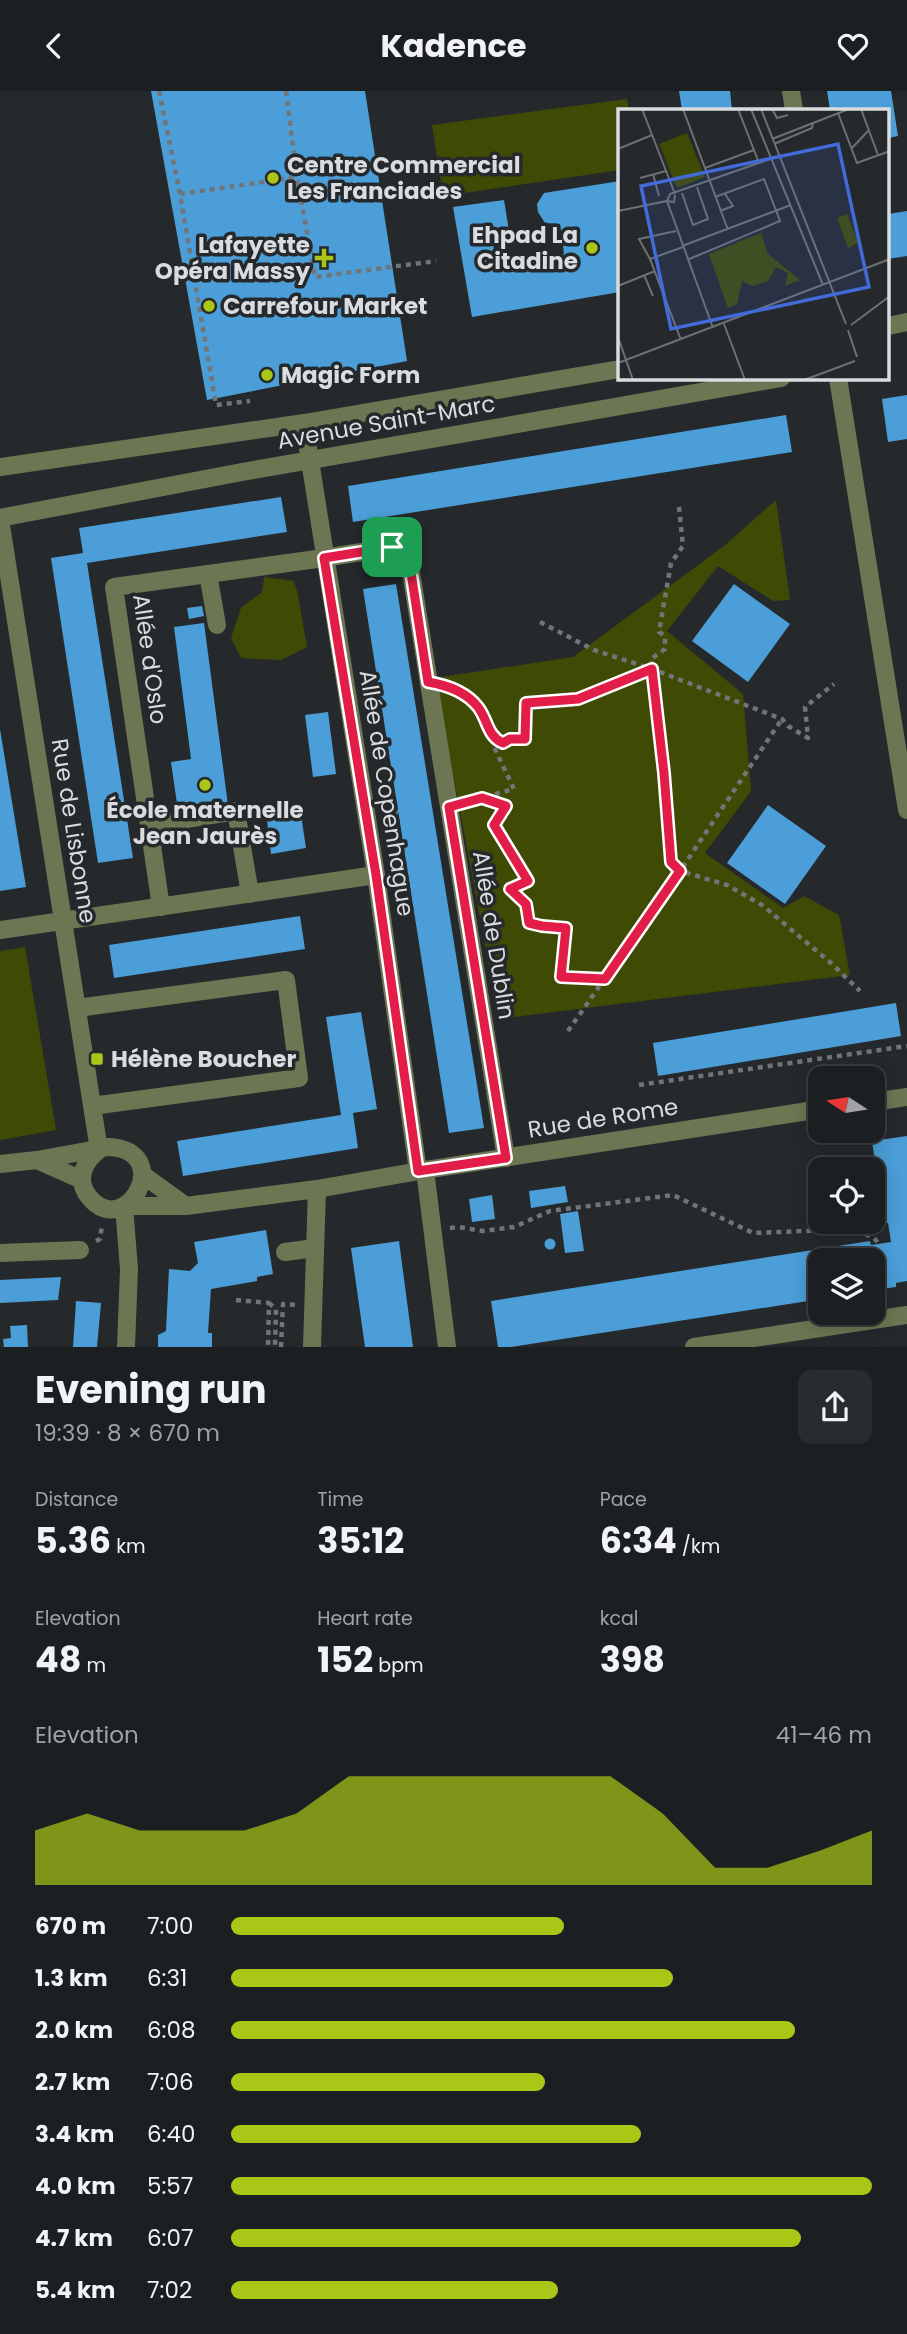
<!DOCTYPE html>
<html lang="en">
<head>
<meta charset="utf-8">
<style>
	body { margin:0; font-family:Poppins,sans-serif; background:#292c2e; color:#f1f3f6; height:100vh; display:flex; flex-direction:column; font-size:26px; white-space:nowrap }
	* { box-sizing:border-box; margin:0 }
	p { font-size:23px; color:#a0a2a5 }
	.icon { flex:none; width:38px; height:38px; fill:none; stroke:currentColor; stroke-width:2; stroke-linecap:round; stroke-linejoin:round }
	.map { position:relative; height:1256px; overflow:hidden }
	.sheet { display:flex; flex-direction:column; background:#1c1f21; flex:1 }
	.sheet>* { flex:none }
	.needle { width:46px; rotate:282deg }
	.tools { position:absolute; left:808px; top:975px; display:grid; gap:14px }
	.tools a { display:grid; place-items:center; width:77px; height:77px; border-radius:14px; background:#1c1f21; box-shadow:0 4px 18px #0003,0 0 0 2px #3a3d3f; font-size:35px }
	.pin { position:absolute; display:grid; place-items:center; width:60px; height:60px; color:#fff; margin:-30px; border-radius:14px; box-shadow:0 4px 10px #0006 }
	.round { display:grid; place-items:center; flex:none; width:74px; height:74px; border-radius:14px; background:#292c2e }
	.overview { display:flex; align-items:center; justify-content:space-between; height:119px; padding:0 35px }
	h1 { font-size:38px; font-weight:700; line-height:52px }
	.figures { display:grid; grid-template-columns:repeat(3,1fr); gap:10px; height:119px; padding:7px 35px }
	.figures div { display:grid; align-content:center }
	.figures b { font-size:35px; font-weight:700 }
	.figures small { font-size:19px; font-weight:400 }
	.figures p { font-size:19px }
	.chart { height:196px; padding:14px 35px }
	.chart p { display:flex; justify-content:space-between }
	.chart svg { width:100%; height:126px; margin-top:7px; fill:#aac717; opacity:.7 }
	ul { padding:0 35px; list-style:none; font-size:23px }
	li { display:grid; grid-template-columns:112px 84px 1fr; align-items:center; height:52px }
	li i { height:18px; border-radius:9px; background:#aac717 }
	header { display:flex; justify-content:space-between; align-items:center; height:91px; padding:0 35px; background:#1c1f21; font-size:32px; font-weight:700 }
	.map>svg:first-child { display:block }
</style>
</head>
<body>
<header><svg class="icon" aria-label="back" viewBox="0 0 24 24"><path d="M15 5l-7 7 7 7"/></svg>Kadence<svg class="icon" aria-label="heart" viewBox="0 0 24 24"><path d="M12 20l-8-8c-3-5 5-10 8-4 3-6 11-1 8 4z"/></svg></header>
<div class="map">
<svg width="907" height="1256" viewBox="0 0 907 1256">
	<rect width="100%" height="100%" fill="#25292c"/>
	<path fill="#3f4b04" d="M627 8 629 19H620V79L443 105 432 34Z
		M776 409 790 509 773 510 718 475 667 540 743 603 751 700 705 762 783 817 804 805 839 824 850 884 499 928 435 587 573 566 724 455Z
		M264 486 294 490 298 504 307 556 281 569 241 567 231 547 241 517 262 501Z
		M25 856 56 1039 0 1049V860Z"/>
	<path fill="#4b9ed7" d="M151 0H365L407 270 207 309Z
		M679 0H730L732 19H682Z
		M827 0H891L898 45 888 47V19H830Z
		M620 90V201L472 226 453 116 504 109 509 140 492 143 496 174 564 163 560 133 545 132 538 121 537 113 544 102Z
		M907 120V165L888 168V123Z
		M907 304V348L888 351 882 308Z
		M786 324 792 361 353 431 348 395Z
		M281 406 287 441 87 472 133 767 98 772 51 467 83 462 79 437Z
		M396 493 484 1037 449 1042 363 498Z
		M734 493 790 533 748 591 692 550Z
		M202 515 204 525 189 528 187 517Z
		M204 532 228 714 178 720 171 671 191 668 174 536Z
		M328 621 336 683 313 686 305 624Z
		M0 638 26 796 0 800Z
		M768 714 826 755 785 813 727 772Z
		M301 724 306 757 271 763 267 729Z
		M300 825 305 858 114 887 109 854Z
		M896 912 901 945 658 985 653 952Z
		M361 921 377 1018 353 1022 358 1057 183 1085 177 1050 341 1024 326 926Z
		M907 1045V1190L896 1192V1196L873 1199V1169H821V1208L511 1256H498L491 1210 870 1150 871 1154 891 1151 888 1132H884L872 1050Z
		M565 1095 568 1111 531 1117 529 1100Z
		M492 1104 495 1128 472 1131 469 1108Z
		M578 1120 584 1160 565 1162 560 1123Z
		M266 1139 273 1183 257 1186V1190L211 1198 208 1242H212V1256H158V1244L166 1240 169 1178 190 1180 198 1172 194 1151Z
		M544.5 1153a5.5 5.5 0 1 1 11 0a5.5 5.5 0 1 1-11 0Z
		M399 1150 413 1256H365L351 1157Z
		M61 1186 58 1209 0 1212V1189Z
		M76 1210 101 1212 97 1256H73Z
		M27 1234 28 1256H4L3 1248 11 1247 10 1235Z"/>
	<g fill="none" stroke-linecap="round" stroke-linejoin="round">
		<path stroke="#727578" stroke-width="4.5" stroke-dasharray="5 5" stroke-linecap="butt" d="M159 0 180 103 216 314 250 310
			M286 0 297 86 315 186 436 170
			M180 103 297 86
			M679 416 683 455 671 472 659 541 665 545V558L651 568 664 682 671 771 680 780 727 794 762 814 831 872 860 900
			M540 531 594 559 652 578 782 628 788 635 808 647 805 616 834 593
			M450 595 478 616 494 648V656L514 698 465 711
			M494 648 503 652 510 648H525L526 612 578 608 652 578
			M483 707 506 715 494 734 528 790 510 798 526 813 529 832 542 835 566 837 561 886 605 888
			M385 723 398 721
			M568 940 680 780 782 628
			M639 994 907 955
			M450 1137 458 1136 483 1140 514 1136 550 1120 673 1104 753 1142 854 1138 874 1147 879 1153
			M96 1150 100 1148 102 1134
			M236 1209 269 1212 268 1256
			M269 1212 276 1218 275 1256
			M281 1256 283 1213 295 1214"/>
		<path stroke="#6d7653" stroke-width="18" d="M791 0 794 19
			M888 235 907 231
			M838 287 907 719
			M304 332 376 784 418 1080
			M0 376 304 332 620 278
			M0 427 242 381 781 287
			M0 428 99 1059
			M208 483 217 534
			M153 753 161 732 236 720 250 803
			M161 816 114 496 324 467 392 456 409 469 506 1067
			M0 839 376 784
			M77 917 286 889 299 987 92 1015
			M873 1011 907 1006
			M37 1069 82 1089
			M0 1073 37 1069 108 1056C177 1059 126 1151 89 1106 75 1089 84 1070 99 1059
			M425 1079 447 1256
			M143 1084 186 1115
			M285 1161 315 1157
			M0 1162 80 1159
			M126 1256 129 1178 124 1115H186L317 1098 425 1079 821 1018
			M312 1256 317 1098
			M694 1256 907 1224"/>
	</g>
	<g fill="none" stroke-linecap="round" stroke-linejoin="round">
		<g stroke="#fff" stroke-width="14">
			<path id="route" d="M392 456 409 469 428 591C447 594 466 601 478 616 488 629 487 645 503 652L510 648H525L526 612 578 608 652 578 664 682 671 771 680 780 605 888 561 886 566 837 542 835 529 832 526 813 510 798 528 790 494 734 506 715 482 707 449 716 506 1067 418 1080 376 784 324 467Z"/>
		</g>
		<use href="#route" stroke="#e11d48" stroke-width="9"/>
	</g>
	<g fill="#aac717" stroke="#25292c" stroke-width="2.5">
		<circle cx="273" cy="87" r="7"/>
		<circle cx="592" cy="157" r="7"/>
		<path d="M320.5 156.5h7v7h7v7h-7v7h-7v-7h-7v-7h7z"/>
		<circle cx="209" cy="215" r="7"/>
		<circle cx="267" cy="284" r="7"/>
		<circle cx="205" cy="694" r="7"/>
		<rect x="90" y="961" width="14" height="14" rx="3.5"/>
	</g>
	<g text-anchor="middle" stroke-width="7" stroke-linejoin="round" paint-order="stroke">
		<g font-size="23" font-weight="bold" fill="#dadcdf" stroke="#25292c" text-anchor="start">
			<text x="287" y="82">Centre Commercial<tspan x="287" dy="26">Les Franciades</tspan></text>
			<text x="578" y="152" text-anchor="end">Ehpad La<tspan x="578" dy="26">Citadine</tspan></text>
			<text x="310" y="162" text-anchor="end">Lafayette<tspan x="310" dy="26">Opéra Massy</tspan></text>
			<text x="223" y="223">Carrefour Market</text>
			<text x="281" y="292">Magic Form</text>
			<text x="205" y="727" text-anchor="middle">École maternelle<tspan x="205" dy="26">Jean Jaurès</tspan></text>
			<text x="111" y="976">Hélène Boucher</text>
		</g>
		<g font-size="23" fill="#dadcdf" stroke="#25292c">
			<text transform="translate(386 331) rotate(-10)" y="8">Avenue Saint-Marc</text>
			<text transform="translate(150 568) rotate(82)" y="8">Allée d'Oslo</text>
			<text transform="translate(387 702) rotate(81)" y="8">Allée de Copenhague</text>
			<text transform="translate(74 740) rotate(81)" y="8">Rue de Lisbonne</text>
			<text transform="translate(494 844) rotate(81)" y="8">Allée de Dublin</text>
			<text transform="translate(603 1027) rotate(-9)" y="8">Rue de Rome</text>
		</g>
	</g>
	<g transform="translate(618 18)">
		<rect width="271" height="271" fill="#25292c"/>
		<path d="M69 24 87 68 59 79 41 35ZM229 105 240 134 230 139 219 109ZM143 124 150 145 182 171 167 177 170 164 158 158 150 172 135 177 124 172 119 195 110 199 91 145Z" fill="#3f4b04"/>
		<path fill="none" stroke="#6d7174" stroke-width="2" d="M24 0 57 85M65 0 110 121M120 0 141 54M133 0 205 176M143 0 228 215M154 0 159 9 170 6M243 0 260 46M220 4 239 54 272 42M154 30 231 0M156 35 194 19 195 14M0 40 34 26M233 40 251 21M87 59 136 41M35 65 41 87M22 69 48 62M64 84 75 116 90 110 79 78M57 86 56 93 49 92 52 85 155 49M0 102 49 92 95 219M102 102 115 97 107 85M64 137 173 96M32 150 21 130 58 122M69 151 162 112 146 70 97 88M26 166 35 187M0 177 37 162M106 215 127 271M233 216 272 187M230 221 239 248M0 228 15 271M63 231 32 150 65 138M0 254 272 150M186 271 237 252"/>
		<path fill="#436ad9" fill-opacity="0.15" stroke="#436ad9" stroke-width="3.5" d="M220 35 251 178 53 220 23 77Z"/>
		<rect width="271" height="271" fill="none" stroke="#dadcdf" stroke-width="3.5"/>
	</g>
</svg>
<div class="tools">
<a><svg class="needle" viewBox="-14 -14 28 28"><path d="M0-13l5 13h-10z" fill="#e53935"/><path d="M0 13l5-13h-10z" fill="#a0a2a5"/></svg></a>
<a><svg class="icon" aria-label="locate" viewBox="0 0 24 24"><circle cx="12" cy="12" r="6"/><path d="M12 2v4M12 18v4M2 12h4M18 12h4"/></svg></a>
<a><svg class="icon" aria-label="layers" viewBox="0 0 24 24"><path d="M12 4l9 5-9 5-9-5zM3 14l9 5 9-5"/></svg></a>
</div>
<div class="pin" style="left:392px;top:456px;background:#1e9e55"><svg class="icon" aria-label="arrive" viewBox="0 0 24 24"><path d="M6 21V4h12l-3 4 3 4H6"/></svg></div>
</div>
<section class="sheet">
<div class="overview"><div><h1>Evening run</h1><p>19:39 · 8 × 670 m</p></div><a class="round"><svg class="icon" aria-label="share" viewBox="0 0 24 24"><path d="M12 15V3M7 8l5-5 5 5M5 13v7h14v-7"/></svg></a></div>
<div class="figures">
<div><p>Distance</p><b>5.36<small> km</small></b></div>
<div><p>Time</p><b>35:12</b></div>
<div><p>Pace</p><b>6:34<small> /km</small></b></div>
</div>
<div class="figures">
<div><p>Elevation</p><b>48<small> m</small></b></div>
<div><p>Heart rate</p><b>152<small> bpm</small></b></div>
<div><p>kcal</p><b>398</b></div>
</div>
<div class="chart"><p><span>Elevation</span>41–46 m</p>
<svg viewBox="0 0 160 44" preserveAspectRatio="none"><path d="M0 44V25L10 19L20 25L30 25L40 25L50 19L60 6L70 6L80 6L90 6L100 6L110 6L120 19L130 38L140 38L150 32L160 25V44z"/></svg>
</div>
<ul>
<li><b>670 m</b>7:00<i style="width:52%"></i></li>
<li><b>1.3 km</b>6:31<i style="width:69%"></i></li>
<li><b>2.0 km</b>6:08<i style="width:88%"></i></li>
<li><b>2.7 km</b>7:06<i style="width:49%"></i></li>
<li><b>3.4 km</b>6:40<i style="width:64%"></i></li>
<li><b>4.0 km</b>5:57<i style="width:100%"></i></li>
<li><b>4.7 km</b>6:07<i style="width:89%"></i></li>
<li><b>5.4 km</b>7:02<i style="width:51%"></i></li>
</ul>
</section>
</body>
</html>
